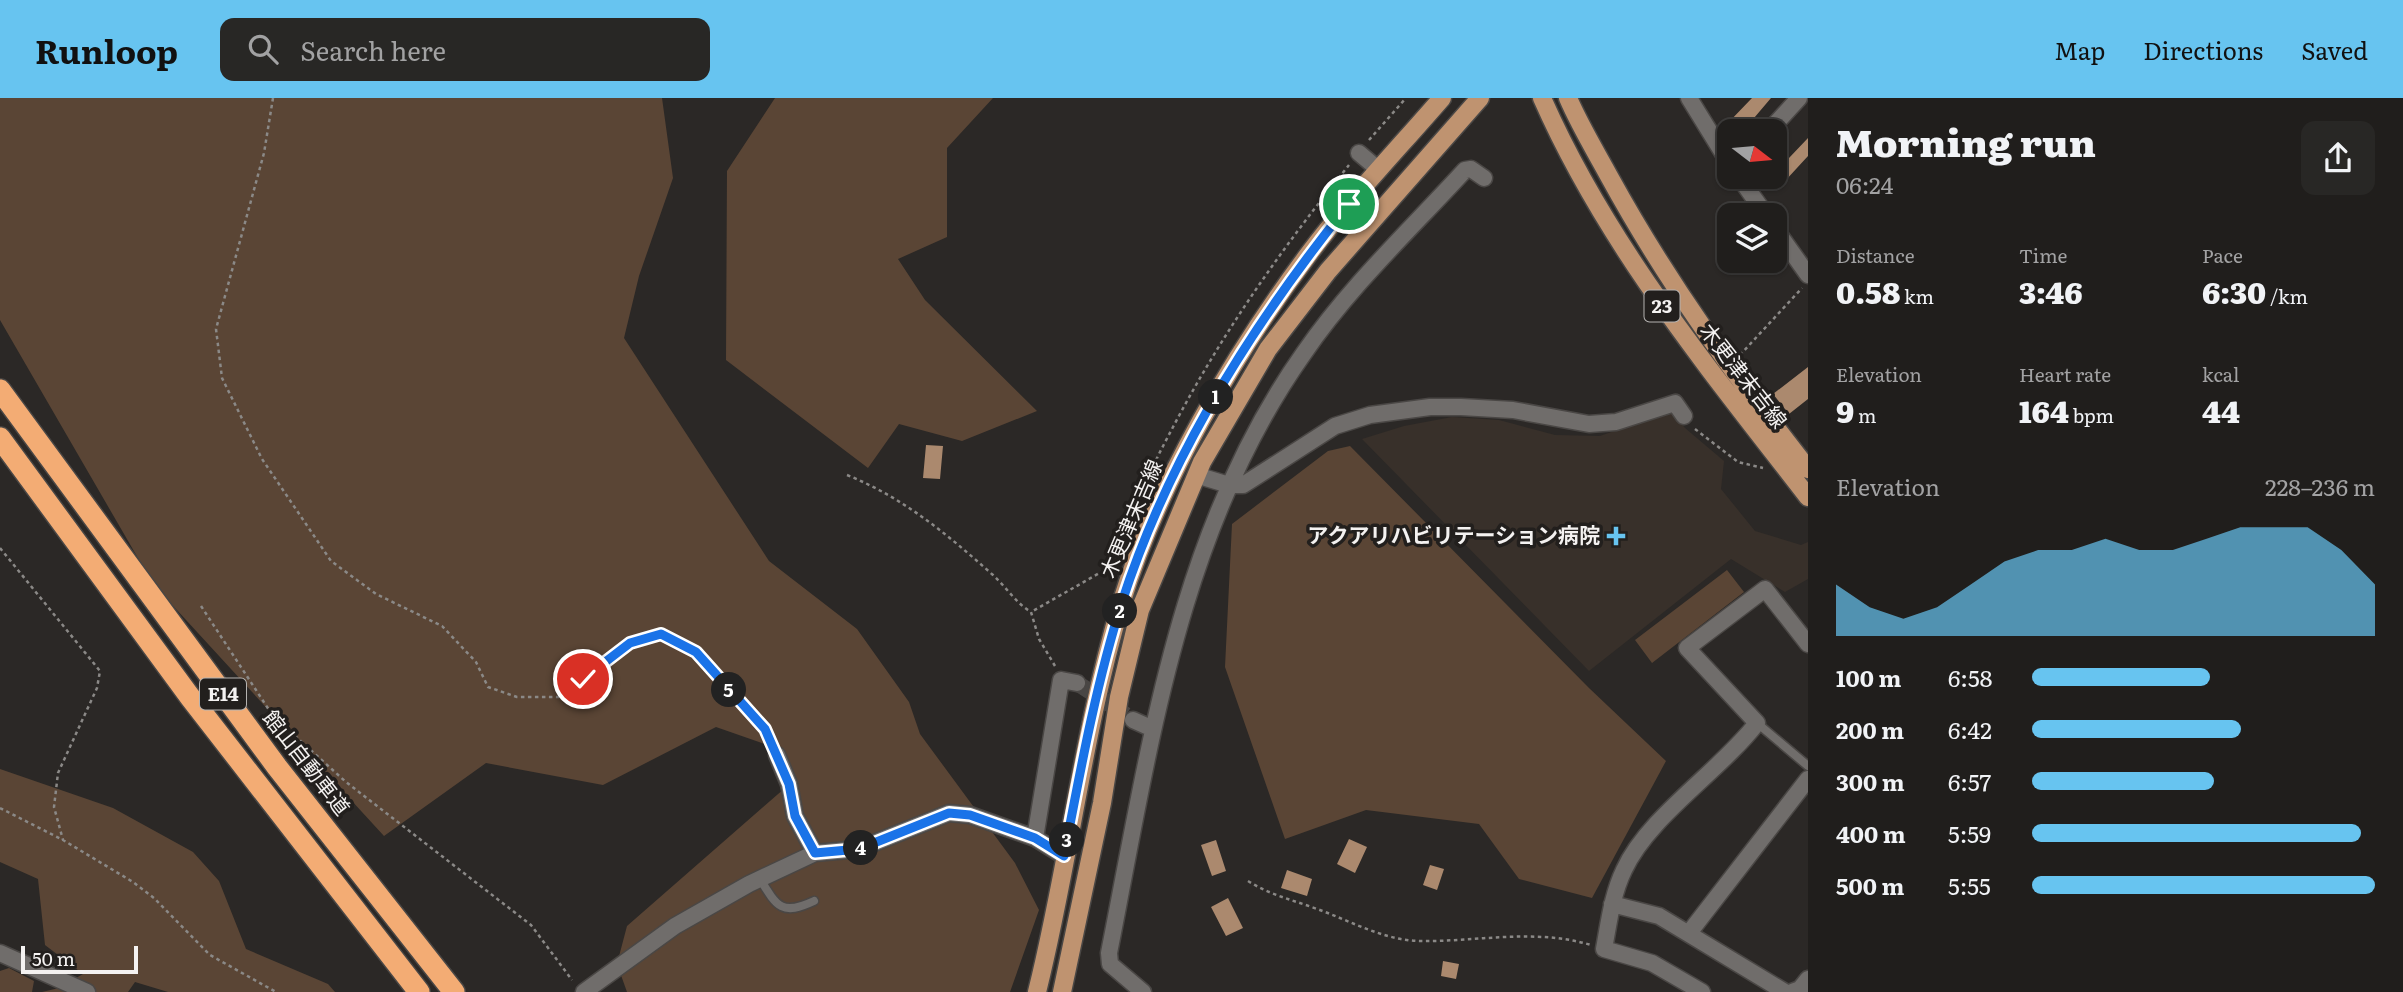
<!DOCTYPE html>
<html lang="en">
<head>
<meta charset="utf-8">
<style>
	body { margin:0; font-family:Literata,"Noto Sans JP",serif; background:#282725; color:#f1f3f6; height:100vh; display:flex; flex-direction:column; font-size:26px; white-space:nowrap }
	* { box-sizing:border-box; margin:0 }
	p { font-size:23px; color:#a2a2a3 }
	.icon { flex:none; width:38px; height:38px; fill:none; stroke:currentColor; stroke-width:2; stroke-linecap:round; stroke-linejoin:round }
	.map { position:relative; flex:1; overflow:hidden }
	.drawer { display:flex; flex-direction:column; background:#201e1c; width:595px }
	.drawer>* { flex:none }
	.needle { width:46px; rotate:106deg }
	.fabs { position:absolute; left:1717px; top:21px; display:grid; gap:14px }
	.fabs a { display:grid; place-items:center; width:70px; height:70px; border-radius:14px; background:#201e1c; box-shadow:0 2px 5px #0004,0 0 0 2px #3d3c3b; font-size:35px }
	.scale { position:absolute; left:21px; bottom:18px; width:117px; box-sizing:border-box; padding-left:7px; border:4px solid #f4f2f1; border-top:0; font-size:19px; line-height:24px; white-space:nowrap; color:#f4f2f1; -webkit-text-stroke:5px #221f1d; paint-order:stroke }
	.pin { position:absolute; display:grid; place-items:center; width:60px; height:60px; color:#fff; margin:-30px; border:4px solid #fff; border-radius:50%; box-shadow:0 2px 7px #0007 }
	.km { position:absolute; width:35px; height:35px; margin:-18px; border-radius:50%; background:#222; color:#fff; font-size:19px; line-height:35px; text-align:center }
	.round { display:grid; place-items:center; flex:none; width:74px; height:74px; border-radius:14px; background:#282725 }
	.head { display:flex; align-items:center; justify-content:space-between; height:119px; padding:0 28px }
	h1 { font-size:38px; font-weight:800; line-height:52px }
	.stats { display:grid; grid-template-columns:repeat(3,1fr); gap:10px; height:119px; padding:7px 28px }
	.stats div { display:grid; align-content:center }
	.stats b { font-size:30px; font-weight:800 }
	.stats small { font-size:19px; font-weight:400 }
	.stats p { font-size:19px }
	.chart { height:196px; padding:14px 28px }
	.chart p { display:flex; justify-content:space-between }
	.chart svg { width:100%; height:126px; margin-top:7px; fill:#67c4f0; opacity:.7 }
	ul { padding:0 28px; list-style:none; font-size:23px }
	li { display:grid; grid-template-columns:112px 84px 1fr; align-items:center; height:52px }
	li i { height:18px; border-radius:9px; background:#67c4f0 }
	header { display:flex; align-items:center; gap:42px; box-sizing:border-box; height:98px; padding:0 35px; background:#67c4f0; color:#111 }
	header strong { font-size:33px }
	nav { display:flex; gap:38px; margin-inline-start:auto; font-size:24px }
	.search { width:490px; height:63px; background:#282725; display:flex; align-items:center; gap:18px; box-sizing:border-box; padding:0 24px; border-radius:14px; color:#a2a2a3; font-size:26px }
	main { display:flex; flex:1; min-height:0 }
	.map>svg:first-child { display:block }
</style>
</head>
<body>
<header>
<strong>Runloop</strong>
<div class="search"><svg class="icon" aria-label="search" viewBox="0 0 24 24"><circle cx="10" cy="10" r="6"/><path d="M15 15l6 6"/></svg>Search here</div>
<nav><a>Map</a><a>Directions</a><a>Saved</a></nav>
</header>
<main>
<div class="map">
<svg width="1808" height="894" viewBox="0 0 1808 894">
	<rect width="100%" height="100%" fill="#2b2826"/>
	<path fill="#38302a" d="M1671 313 1685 330 1724 363 1721 391 1755 433 1801 447 1808 444V481L1785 494 1731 461 1589 573 1362 341 1404 328 1452 319 1499 322 1555 337 1600 338Z"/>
	<path fill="#5a4535" d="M0 0H662L673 80 639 178 624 240 769 463 857 531 909 604 920 636 1015 765 1039 812 1010 894H627L617 866 627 828 785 690 782 652 716 629 603 687 486 665 384 738 153 486 0 222Z
		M775 0H993L947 50V139L898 161 925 202 1037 313 962 343 899 326 868 370 726 262 727 73Z
		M1350 348 1589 590 1666 663 1592 800 1519 781 1479 726 1366 712 1285 741 1225 569 1232 426 1328 353Z
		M1727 472 1744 494 1652 565 1635 542Z
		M0 671 113 710 193 754 219 783 246 851 328 886 335 894H168L135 884 128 894H42L59 890 83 876 45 847 38 781 0 764Z
		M9 870 34 883 32 894H0V873Z"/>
	<path fill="#ab896e" d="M1752 0H1771L1743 33H1735L1727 26Z
		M1808 40V58L1785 83 1774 72V60L1781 53 1789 60Z
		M1808 269V301L1789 316 1773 296Z
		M926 347 943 348 940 381 923 380Z
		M1349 741 1367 749 1355 775 1337 766Z
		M1216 742 1226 773 1212 778 1201 747Z
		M1430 767 1444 771 1437 792 1423 787Z
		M1287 772 1312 781 1307 798 1281 790Z
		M1228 800 1243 830 1226 838 1211 809Z
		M1443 863 1459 866 1456 881 1441 878Z"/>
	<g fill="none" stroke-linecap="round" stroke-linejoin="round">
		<path stroke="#494644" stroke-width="16" stroke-dasharray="16 8" stroke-linecap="butt" d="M1077 585 1126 617"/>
		<g stroke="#4a4745" stroke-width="11">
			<path id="service" d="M1757 625 1808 668
				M760 781C777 809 782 818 814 803"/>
		</g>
		<g stroke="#4a4745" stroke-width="19">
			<path id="minor" d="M1689 0 1729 65
				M1769 33 1799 0
				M1359 55 1379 72
				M1739 79 1766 117
				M1774 129 1808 177
				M1196 377 1229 387H1243L1335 328 1370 317 1430 309H1461L1513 312 1589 326 1616 324 1675 305 1684 318
				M1133 622 1153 631
				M777 657 789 686 795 718 815 755
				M1035 740 1064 758
				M1612 806 1659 818 1785 894
				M1689 835 1808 681
				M0 855 87 894
				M584 894 675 828 749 786 815 755 859 751 949 715 970 717 1035 740 1061 582 1077 585
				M1143 894 1110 866 1109 855C1150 648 1179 431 1304 255 1350 188 1410 132 1465 72L1471 71 1484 80
				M1702 894 1652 865 1604 851C1609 824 1612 797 1624 772 1648 719 1720 673 1757 625L1687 550 1765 491 1808 546
				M1792 894 1800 891 1808 881"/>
		</g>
		<g stroke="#4a4745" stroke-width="21">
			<path id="primary" d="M1542 0C1607 148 1710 272 1808 399
				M1568 0C1580 28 1596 54 1610 80 1667 184 1735 278 1808 371
				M1037 894C1069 766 1083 633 1121 506 1157 387 1234 256 1308 157 1349 102 1397 52 1442 0
				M1062 894 1102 705 1119 599 1140 512 1202 364 1268 251 1328 173 1480 0"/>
		</g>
		<g stroke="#4a4745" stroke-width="24">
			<path id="motorway" d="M0 292 277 669 454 894
				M0 340 190 599 419 894"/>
		</g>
		<path stroke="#8b8987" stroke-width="2.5" stroke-dasharray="3.5 3.5" stroke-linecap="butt" d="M273 0 264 55 216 231 222 280 262 361 331 463 376 496 442 528 476 564 488 589 517 599H562L630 546 661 536 696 554 757 620 771 645
			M1369 42 1406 0
			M1740 257 1802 190
			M1695 331 1738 364 1763 370
			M847 377C904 400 948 437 993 477 1006 489 1017 506 1031 514
			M0 450 100 573 97 590 58 675 54 709 63 742
			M201 508 273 618 346 684 531 827 572 882
			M1055 568 1039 541 1031 514 1103 473C1119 457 1123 433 1133 412 1145 384 1158 357 1172 331 1222 235 1282 150 1349 67
			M0 710 63 742 133 784 154 800 210 857 276 894
			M1248 783C1270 797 1293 802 1317 811 1351 823 1383 842 1419 843 1476 844 1535 830 1591 847"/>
		<use href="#service" stroke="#706d6b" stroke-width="8"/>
		<use href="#minor" stroke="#706d6b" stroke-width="16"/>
		<use href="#primary" stroke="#bf9370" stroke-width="18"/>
		<use href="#motorway" stroke="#f3ac74" stroke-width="21"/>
	</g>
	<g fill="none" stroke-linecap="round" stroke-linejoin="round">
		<g stroke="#fff" stroke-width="14">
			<path id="route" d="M583 581 630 545 661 536 696 554 765 631 789 686 795 718 815 755 859 751 949 715 970 717 1035 740 1064 758C1080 674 1096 586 1122 504 1169 358 1254 224 1349 106"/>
		</g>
		<use href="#route" stroke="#1a73e8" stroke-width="9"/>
	</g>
	<path fill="#67c4f0" stroke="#221f1d" stroke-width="2.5" d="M1612.5 427.5h7v7h7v7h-7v7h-7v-7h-7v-7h7z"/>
	<g text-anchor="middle" stroke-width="7" stroke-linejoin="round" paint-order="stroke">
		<g fill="#221f1d" stroke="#b5b3b1" stroke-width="2">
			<rect x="1644.5" y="192.5" width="35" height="31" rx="5"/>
			<rect x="200" y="580.5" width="46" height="31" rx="5"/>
		</g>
		<g font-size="19" font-weight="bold" fill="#f4f2f1">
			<text x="1662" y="215">23</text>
			<text x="223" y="603">E14</text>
		</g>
		<g font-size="21" fill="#f4f2f1" stroke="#221f1d">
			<text transform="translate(1743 278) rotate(52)" y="7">木更津末吉線</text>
			<text transform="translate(1132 421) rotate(-67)" y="7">木更津末吉線</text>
			<text transform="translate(306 665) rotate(52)" y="7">館山自動車道</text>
		</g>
		<g font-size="21" font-weight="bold" fill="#f4f2f1" stroke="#221f1d" text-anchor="end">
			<text x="1600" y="445">アクアリハビリテーション病院</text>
		</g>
	</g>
</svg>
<div class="fabs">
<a><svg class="needle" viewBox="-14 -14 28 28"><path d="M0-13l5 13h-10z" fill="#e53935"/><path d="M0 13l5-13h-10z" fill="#a2a2a3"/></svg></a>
<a><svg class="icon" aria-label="layers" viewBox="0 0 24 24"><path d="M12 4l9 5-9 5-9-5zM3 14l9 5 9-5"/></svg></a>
</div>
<div class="scale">50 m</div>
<div class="pin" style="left:1349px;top:106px;background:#1e9e55"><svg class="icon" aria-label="arrive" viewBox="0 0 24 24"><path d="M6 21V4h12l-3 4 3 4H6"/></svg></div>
<div class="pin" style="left:583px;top:581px;background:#d93025"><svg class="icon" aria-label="check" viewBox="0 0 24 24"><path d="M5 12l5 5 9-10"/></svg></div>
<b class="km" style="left:1216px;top:299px">1</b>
<b class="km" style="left:1120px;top:513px">2</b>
<b class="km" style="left:1067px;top:742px">3</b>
<b class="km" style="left:861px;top:750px">4</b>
<b class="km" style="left:729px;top:592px">5</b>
</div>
<section class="drawer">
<div class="head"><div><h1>Morning run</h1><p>06:24</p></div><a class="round"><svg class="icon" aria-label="share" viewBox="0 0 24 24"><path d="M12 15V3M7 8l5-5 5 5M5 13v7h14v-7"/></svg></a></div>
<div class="stats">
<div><p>Distance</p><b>0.58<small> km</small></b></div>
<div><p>Time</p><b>3:46</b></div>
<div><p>Pace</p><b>6:30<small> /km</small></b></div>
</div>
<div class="stats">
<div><p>Elevation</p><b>9<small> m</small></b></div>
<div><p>Heart rate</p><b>164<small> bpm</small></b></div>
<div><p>kcal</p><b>44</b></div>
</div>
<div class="chart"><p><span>Elevation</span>228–236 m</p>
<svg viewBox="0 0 160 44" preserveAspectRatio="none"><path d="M0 44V26L10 34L20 38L30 34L40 26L50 18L60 14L70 14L80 10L90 14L100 14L110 10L120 6L130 6L140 6L150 14L160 26V44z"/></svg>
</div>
<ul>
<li><b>100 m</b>6:58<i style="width:52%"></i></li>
<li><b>200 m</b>6:42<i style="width:61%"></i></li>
<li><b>300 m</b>6:57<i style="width:53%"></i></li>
<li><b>400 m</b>5:59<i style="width:96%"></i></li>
<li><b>500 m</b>5:55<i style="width:100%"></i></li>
</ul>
</section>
</main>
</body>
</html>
